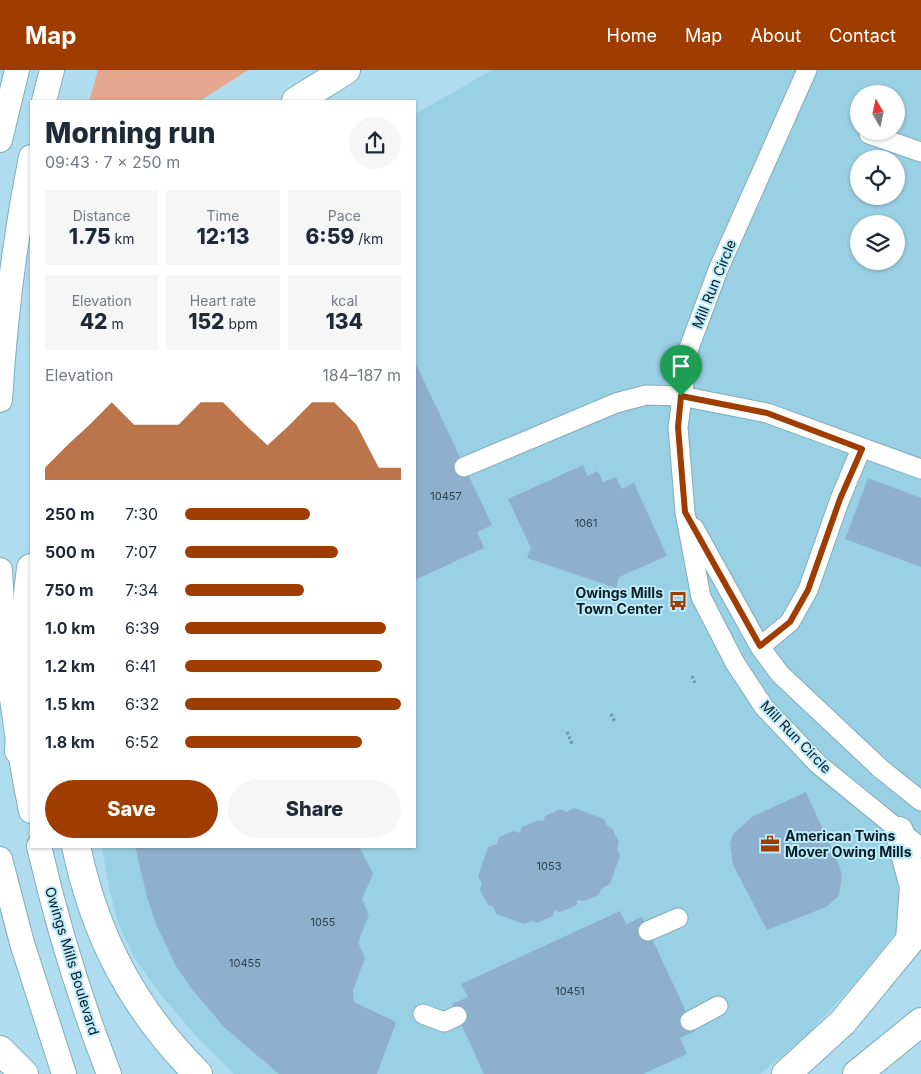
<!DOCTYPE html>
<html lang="en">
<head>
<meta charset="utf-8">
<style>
	body { margin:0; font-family:Inter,sans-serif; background:#f6f6f7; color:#1f2937; height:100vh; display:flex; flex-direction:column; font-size:19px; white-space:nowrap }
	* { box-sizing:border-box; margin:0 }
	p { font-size:16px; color:#747a83 }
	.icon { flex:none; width:28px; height:28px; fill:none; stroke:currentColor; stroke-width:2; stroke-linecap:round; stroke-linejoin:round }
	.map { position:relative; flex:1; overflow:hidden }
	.side { position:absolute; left:30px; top:30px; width:386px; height:748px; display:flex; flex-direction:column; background:#fff; border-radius:0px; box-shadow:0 1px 4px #0004 }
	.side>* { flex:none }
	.needle { width:32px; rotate:351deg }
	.buttons { position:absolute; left:850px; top:15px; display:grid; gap:10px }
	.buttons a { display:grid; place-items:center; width:55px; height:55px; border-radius:50%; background:#fff; box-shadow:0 1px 4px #0004; font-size:25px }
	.pin { position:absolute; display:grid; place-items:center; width:42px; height:42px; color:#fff; margin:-51px -21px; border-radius:50% 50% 50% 0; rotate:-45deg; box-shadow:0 0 5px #0007 }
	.pin .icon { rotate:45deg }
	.round { display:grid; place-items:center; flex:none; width:52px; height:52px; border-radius:26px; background:#f6f6f7 }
	.head { display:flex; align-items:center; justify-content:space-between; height:85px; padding:0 15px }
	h1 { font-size:28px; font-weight:800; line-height:38px }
	.metrics { display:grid; grid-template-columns:repeat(3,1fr); gap:8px; height:85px; padding:5px 15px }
	.metrics div { display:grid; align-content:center; border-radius:0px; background:#f6f6f7; text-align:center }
	.metrics b { font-size:21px; font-weight:800 }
	.metrics small { font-size:14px; font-weight:400 }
	.metrics p { font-size:14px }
	.chart { height:140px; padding:10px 15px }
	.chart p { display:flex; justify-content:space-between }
	.chart svg { width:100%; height:90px; margin-top:5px; fill:#9f3c00; opacity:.7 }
	.cta { display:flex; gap:10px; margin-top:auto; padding:10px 15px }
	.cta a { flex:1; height:58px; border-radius:30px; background:#9f3c00; color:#fff; font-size:20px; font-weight:800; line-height:58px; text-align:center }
	.cta a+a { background:#f6f6f7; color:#1f2937 }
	ul { padding:0 15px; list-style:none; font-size:16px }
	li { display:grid; grid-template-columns:80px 60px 1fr; align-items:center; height:38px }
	li i { height:12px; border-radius:6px; background:#9f3c00 }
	header { display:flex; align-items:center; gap:30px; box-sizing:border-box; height:70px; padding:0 25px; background:#9f3c00; color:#fff }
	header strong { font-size:24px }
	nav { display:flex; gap:28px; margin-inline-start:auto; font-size:18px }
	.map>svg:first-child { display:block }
</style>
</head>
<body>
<header>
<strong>Map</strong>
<nav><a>Home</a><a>Map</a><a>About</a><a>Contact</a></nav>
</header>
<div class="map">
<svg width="921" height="1004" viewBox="0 0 921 1004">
	<rect width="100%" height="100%" fill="#afddef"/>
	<path fill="#9ad0e4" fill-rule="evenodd" d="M492 0H921V805L896 862 859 909 806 966 760 1004H234L198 968 161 925 135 889 118 853 109 817 102 776H415V44ZM859 24H896V61H859ZM859 89H896V126H859ZM859 154H896V191H859Z"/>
	<path fill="#e5a78e" d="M98 0H248L200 31H89Z"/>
	<path fill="#8fb0cc" d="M415 292 492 455 477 462 484 478 415 510Z
		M583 395 587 406 598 401 603 412 616 407 622 419 634 413 667 486 619 507 616 518 527 488 531 478 508 429Z
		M868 408 921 428V497L845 469Z
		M806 722 839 795 842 805 839 826 826 837 767 860 733 795 730 774 733 764 752 747Z
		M574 738 604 749 607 756 612 758 619 772 617 779 620 786 610 814 601 819 599 825 584 831 577 830V835L560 842 554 840 553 846 537 853 531 851 524 854 496 844 493 836 488 835 480 820 482 814 478 806 488 777 497 774 499 767 514 761 520 763 522 757 539 750 543 752 545 746 560 739 567 742Z
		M135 776H359L373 804 362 829 369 845 358 872 365 888 353 921 354 932 396 952 377 1004H279L224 957 191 918 176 896 156 854 147 827Z
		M620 841 626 854 642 847 695 961 680 968 687 984 643 1004H484L452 934 468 927 461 914Z"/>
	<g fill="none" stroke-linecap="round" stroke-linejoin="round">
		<g stroke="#7facbd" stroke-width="21">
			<path id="minor" d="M807 0 718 200 689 278 678 357 685 442 701 527 735 593 764 637 818 694 921 778
				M869 64 921 82
				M464 397 616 333 646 325 681 326 767 343 921 399
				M694 458 760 577 780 604 881 699 921 731
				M760 577 790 552 808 520 840 429 861 379
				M648 861 678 848
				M423 944 444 952 457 946
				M690 951 718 936"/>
		</g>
		<g stroke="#7facbd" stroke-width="26">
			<path id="major" d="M44 31 52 0
				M0 70 17 0
				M0 330C5 248 15 167 31 87
				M0 500C4 581 15 662 31 741
				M39 776C57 854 80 930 109 1004
				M0 789 22 873 64 1004"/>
		</g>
		<g stroke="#7facbd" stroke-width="30">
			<path id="highway" d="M296 31 346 0
				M19 681 28 523 31 498
				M899 761 914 817 910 870
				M76 776C95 866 133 939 198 1004
				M0 980 24 1004
				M786 1004 843 952 921 857
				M857 1004 921 952"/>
		</g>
		<path stroke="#7295a3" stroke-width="3" stroke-dasharray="2.5 2.5" stroke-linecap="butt" d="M692 606 695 613
			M611 644 615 652
			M567 662 573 676"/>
		<use href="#minor" stroke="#fff" stroke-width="19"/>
		<use href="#major" stroke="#fff" stroke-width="24"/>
		<use href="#highway" stroke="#fff" stroke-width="28"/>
	</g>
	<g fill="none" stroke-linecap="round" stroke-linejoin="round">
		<g stroke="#fff" stroke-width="10">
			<path id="route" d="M681 326 767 343 862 379 840 429 808 520 790 552 760 576 685 442 678 357Z"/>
		</g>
		<use href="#route" stroke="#9f3c00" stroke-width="6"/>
	</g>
	<defs>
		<g id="bus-bare" transform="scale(1.5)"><path d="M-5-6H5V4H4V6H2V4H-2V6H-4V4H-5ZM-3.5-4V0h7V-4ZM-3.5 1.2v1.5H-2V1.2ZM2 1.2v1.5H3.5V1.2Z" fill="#9f3c00" stroke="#bcebfc" stroke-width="2.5" paint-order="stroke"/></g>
		<g id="office-bare" transform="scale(1.5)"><path d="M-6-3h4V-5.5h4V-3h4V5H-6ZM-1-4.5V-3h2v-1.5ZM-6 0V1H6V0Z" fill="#9f3c00" stroke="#bcebfc" stroke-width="2.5" paint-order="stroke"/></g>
	</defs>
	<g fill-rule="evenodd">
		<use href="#bus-bare" x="678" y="531"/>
		<use href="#office-bare" x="770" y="774"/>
	</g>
	<g text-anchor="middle" stroke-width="4" stroke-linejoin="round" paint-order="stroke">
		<g font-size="11" fill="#2d424f">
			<text x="446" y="430">10457</text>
			<text x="586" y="457">1061</text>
			<text x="549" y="800">1053</text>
			<text x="323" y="856">1055</text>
			<text x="245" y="897">10455</text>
			<text x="570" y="925">10451</text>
		</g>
		<g font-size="14" fill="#0c1e25" stroke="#bcebfc">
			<text transform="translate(714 214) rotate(-68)" y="5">Mill Run Circle</text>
			<text transform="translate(796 667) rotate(46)" y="5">Mill Run Circle</text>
			<text transform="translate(72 891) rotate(73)" y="5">Owings Mills Boulevard</text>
		</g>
		<g font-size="14" font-weight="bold" fill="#0c1e25" stroke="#bcebfc" text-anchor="end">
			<text x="663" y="528">Owings Mills<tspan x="663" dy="16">Town Center</tspan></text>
			<text x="785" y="771" text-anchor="start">American Twins<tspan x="785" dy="16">Mover Owing Mills</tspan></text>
		</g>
	</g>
</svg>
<div class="buttons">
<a><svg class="needle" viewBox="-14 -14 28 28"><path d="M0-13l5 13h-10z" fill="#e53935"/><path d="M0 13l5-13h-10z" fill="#747a83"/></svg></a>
<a><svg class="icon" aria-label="locate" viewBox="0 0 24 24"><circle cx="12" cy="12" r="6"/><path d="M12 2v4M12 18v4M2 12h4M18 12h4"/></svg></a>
<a><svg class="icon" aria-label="layers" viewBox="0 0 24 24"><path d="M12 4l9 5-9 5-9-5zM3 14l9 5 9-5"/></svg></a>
</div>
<div class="pin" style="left:681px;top:326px;background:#1e9e55"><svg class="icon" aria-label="arrive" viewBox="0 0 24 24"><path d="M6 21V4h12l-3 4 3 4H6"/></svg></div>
<section class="side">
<div class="head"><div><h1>Morning run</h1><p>09:43 · 7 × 250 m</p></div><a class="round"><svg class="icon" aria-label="share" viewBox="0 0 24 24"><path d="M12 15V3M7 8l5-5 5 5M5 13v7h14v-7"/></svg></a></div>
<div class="metrics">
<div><p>Distance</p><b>1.75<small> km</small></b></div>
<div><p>Time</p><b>12:13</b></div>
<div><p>Pace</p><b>6:59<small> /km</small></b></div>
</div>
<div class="metrics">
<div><p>Elevation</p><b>42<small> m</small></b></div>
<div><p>Heart rate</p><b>152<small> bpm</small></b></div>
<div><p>kcal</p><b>134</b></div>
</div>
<div class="chart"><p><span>Elevation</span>184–187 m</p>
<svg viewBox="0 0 160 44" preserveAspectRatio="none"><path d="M0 44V38L10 27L20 17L30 6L40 17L50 17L60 17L70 6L80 6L90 17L100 27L110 17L120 6L130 6L140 17L150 38L160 38V44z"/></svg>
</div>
<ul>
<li><b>250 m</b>7:30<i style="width:58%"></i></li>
<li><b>500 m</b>7:07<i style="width:71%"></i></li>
<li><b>750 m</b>7:34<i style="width:55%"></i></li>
<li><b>1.0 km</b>6:39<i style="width:93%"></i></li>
<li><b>1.2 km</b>6:41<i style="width:91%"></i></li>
<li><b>1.5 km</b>6:32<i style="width:100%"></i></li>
<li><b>1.8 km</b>6:52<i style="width:82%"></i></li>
</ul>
<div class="cta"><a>Save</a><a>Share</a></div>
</section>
</div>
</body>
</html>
